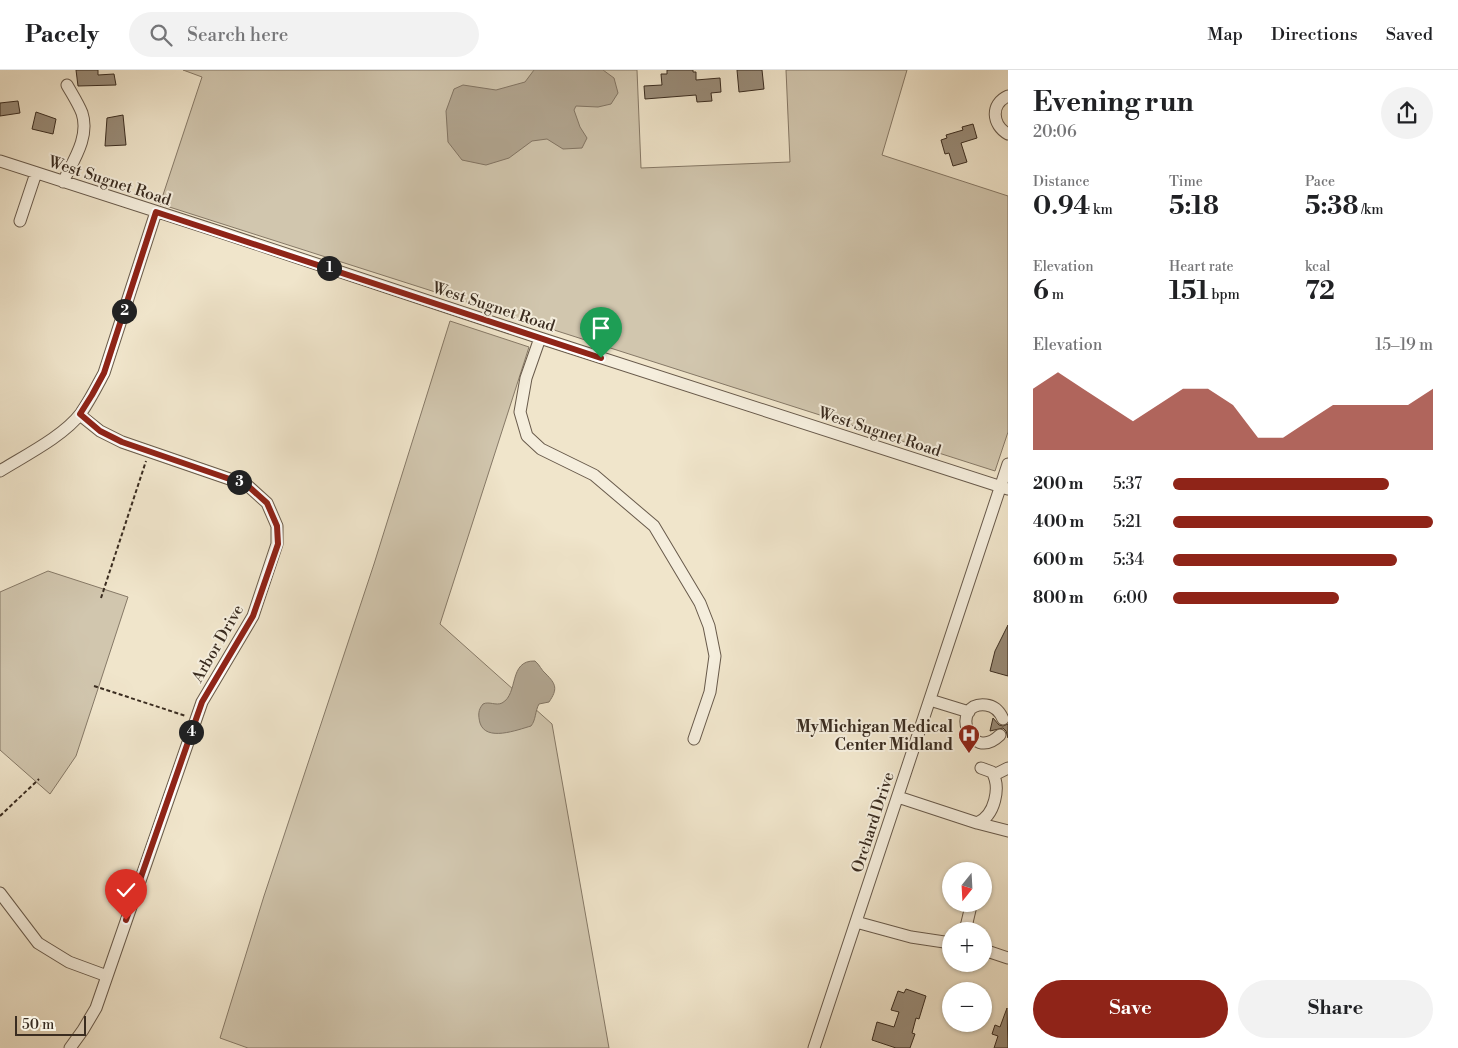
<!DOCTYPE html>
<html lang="en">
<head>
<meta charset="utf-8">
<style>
	body { margin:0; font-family:"Libre Bodoni",serif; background:#f2f2f2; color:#202124; height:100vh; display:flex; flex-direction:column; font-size:19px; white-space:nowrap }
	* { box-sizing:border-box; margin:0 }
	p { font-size:16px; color:#757577 }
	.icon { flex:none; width:28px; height:28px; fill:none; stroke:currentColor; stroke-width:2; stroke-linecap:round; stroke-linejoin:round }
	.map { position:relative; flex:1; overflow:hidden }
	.panel { display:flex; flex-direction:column; background:#fff; width:450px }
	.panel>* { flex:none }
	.needle { width:32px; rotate:198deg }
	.controls { position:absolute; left:942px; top:792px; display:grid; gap:10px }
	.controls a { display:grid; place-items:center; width:50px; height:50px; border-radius:50%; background:#fff; box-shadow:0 1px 4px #0004; font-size:25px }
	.scale { position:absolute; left:15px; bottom:12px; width:71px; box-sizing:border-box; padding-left:5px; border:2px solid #3a2c20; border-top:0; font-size:14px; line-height:18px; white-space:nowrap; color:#3a2c20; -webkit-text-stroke:4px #f5eedd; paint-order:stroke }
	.pin { position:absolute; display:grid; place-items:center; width:42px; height:42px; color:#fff; margin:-51px -21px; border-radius:50% 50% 50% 0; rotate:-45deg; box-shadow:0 0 5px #0007 }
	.pin .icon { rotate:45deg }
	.km { position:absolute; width:25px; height:25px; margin:-12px; border-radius:50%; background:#222; color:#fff; font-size:14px; line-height:25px; text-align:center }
	.round { display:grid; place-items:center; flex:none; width:52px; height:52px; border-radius:26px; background:#f2f2f2 }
	.head { display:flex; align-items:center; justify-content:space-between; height:85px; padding:0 25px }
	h1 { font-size:28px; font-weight:800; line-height:38px }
	.figures { display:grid; grid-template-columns:repeat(3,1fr); gap:8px; height:85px; padding:5px 25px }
	.figures div { display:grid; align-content:center }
	.figures b { font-size:25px; font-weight:800 }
	.figures small { font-size:14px; font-weight:400 }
	.figures p { font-size:14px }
	.chart { height:140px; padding:10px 25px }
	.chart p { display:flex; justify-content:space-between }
	.chart svg { width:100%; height:90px; margin-top:5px; fill:#8f2418; opacity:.7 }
	.action { display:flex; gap:10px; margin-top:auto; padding:10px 25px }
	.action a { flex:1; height:58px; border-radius:30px; background:#8f2418; color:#fff; font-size:20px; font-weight:800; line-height:58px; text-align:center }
	.action a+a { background:#f2f2f2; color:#202124 }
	ul { padding:0 25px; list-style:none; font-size:16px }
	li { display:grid; grid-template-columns:80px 60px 1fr; align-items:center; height:38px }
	li i { height:12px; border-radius:6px; background:#8f2418 }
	header { display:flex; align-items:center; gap:30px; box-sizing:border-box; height:70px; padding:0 25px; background:#fff; border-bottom:1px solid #e0e0e0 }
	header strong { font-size:24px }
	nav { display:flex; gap:28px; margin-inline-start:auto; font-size:18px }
	.search { width:350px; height:45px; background:#f2f2f2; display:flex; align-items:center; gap:12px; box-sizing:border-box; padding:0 18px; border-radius:28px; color:#757577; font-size:19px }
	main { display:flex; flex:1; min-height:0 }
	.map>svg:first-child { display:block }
</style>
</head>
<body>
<header>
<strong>Pacely</strong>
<div class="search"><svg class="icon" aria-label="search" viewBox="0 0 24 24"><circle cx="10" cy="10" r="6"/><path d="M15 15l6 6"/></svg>Search here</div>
<nav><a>Map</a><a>Directions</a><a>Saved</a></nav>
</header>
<main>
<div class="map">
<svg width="1008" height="978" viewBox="0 0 1008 978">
	<rect width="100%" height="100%" fill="#f0e5cb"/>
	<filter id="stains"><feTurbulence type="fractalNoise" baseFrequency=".004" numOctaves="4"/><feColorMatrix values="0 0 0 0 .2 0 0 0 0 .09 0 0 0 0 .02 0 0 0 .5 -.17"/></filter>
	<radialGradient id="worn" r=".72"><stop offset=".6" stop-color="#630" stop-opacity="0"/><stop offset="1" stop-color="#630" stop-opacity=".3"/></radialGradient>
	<path fill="#d1c6ae" stroke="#867967" d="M183 0H637L641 98 790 92 786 0H907L882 85 1008 126V362L995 401 160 134 202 7Z
		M450 251 529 277 440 554 552 654 609 978H248L220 968 264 826 374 494Z
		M48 501 128 527 76 686 50 724 0 680V522Z"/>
	<path fill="#b2a691" stroke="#827564" d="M534 0H603L614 8 618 23 611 34 598 37 576 36 574 40 580 57 587 68 582 78 563 79 547 69 532 71 509 88 486 95 462 90 448 72 446 41 454 19 463 15 496 20 525 12Z
		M535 591C540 595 541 600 546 604 556 614 558 619 549 632L539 634C535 641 536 650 531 656 517 660 486 672 480 653 478 645 478 640 483 634 489 631 496 636 502 633 519 624 508 590 535 591Z"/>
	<path fill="#998c79" stroke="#3a2c20" d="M76 0H98V5L114 4 116 15 78 16Z
		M667 0H693V2H696V10L720 8 721 22 711 23 712 31 697 32 696 25 645 29 644 16 662 15 661 4H667Z
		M737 0H762L764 19 739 22Z
		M18 31 20 43 0 46V33Z
		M36 42 56 49 53 64 32 59Z
		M123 45 126 75 105 76 107 48Z
		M973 54 977 68 961 73 967 92 953 96 949 83 945 84 941 70 947 68 946 65 963 60 962 57Z
		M1008 555V606L990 601 995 581Z
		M993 648 999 655 1003 656 1008 654V668L1006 661 1003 658 990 661Z
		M906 919 926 926 919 949 916 948 912 963 915 964 910 978H896L872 970 877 952 894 957 899 942 891 940 898 921 904 923Z
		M1007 938 1008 978H994L998 966 992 964 995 955 1000 957Z"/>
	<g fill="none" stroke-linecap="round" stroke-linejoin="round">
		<g stroke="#685a4b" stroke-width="13">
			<path id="minor" d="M1008 26C990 34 992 55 1008 64
				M0 91 220 162 540 268 1008 419
				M63 112C73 91 90 67 82 43 78 33 72 24 67 15
				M20 151 36 103
				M540 268 526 308 520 342 527 366 541 379 594 405 654 456 700 533 709 556 715 586 710 622 694 669
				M0 401C24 386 64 366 81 343 90 330 97 316 104 303L156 142
				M930 630 969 642
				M1000 665C969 695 949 631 986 635 995 636 1000 642 1003 649
				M994 705 1008 698
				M898 727 977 753C995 746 1001 717 992 702L981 698
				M977 753 1008 761
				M0 823 38 873 69 892 107 906
				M856 852 911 867 951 873
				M965 861 970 840
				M984 880 1008 888
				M70 978 83 960 96 938 202 632 253 546 277 474V456L267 433 247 415 122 372 100 361 80 345
				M814 978 1008 394"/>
		</g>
		<path stroke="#3a2c20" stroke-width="2" stroke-dasharray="4 2.5" stroke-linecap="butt" d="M101 528 146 391
			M94 616 186 646
			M0 746 39 709"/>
		<use href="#minor" stroke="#f5eedd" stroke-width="11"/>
	</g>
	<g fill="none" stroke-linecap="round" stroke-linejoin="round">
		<g stroke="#fff" stroke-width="10">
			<path id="route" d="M126 850 202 632 253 546 278 474 277 456 267 433 247 415 122 372 100 361 80 344 92 325 104 303 156 142 601 288"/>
		</g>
		<use href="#route" stroke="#8f2418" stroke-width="6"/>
	</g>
	<defs>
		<g id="hospital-pin" transform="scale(1.125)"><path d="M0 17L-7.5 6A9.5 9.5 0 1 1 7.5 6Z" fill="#8f2418" stroke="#f5eedd"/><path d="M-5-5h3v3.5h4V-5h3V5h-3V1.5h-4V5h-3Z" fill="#fff"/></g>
	</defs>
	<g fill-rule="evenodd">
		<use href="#hospital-pin" x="969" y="665"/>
	</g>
	<g text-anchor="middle" stroke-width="4" stroke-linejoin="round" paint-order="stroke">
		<g font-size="16" fill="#3a2c20" stroke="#f5eedd">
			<text transform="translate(110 110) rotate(18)" y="6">West Sugnet Road</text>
			<text transform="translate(494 236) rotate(18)" y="6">West Sugnet Road</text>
			<text transform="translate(880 361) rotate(18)" y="6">West Sugnet Road</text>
			<text transform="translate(217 573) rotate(-60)" y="6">Arbor Drive</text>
			<text transform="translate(872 752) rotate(-72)" y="6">Orchard Drive</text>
		</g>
		<g font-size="16" font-weight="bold" fill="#3a2c20" stroke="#f5eedd" text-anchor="end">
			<text x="953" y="662">MyMichigan Medical<tspan x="953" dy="18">Center Midland</tspan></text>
		</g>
	</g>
	<rect width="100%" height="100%" filter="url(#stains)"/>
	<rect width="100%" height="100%" fill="url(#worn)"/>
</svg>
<div class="controls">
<a><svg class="needle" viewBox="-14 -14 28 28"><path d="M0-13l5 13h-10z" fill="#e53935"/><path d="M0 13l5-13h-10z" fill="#757577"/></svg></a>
<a>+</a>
<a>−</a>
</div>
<div class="scale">50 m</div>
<div class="pin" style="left:601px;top:288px;background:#1e9e55"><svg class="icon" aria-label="arrive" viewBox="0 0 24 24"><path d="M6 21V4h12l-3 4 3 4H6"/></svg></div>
<div class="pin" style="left:126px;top:850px;background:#d93025"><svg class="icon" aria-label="check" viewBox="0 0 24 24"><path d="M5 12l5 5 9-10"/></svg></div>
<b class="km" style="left:329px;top:198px">1</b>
<b class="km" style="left:124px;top:241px">2</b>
<b class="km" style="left:239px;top:412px">3</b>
<b class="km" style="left:191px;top:662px">4</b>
</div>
<section class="panel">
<div class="head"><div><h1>Evening run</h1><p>20:06</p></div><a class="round"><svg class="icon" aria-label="share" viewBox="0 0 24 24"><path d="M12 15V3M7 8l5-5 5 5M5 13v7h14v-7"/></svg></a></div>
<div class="figures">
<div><p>Distance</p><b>0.94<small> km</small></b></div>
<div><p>Time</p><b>5:18</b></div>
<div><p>Pace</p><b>5:38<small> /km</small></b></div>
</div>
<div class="figures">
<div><p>Elevation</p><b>6<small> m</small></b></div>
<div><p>Heart rate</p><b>151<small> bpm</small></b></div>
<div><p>kcal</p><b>72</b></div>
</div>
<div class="chart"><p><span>Elevation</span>15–19 m</p>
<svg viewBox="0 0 160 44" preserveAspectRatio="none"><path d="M0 44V14L10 6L20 14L30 22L40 30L50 22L60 14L70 14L80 22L90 38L100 38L110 30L120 22L130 22L140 22L150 22L160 14V44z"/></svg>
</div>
<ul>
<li><b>200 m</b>5:37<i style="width:83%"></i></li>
<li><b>400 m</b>5:21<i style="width:100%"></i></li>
<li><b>600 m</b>5:34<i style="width:86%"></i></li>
<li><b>800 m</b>6:00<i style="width:64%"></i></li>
</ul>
<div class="action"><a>Save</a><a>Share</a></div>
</section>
</main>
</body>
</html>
